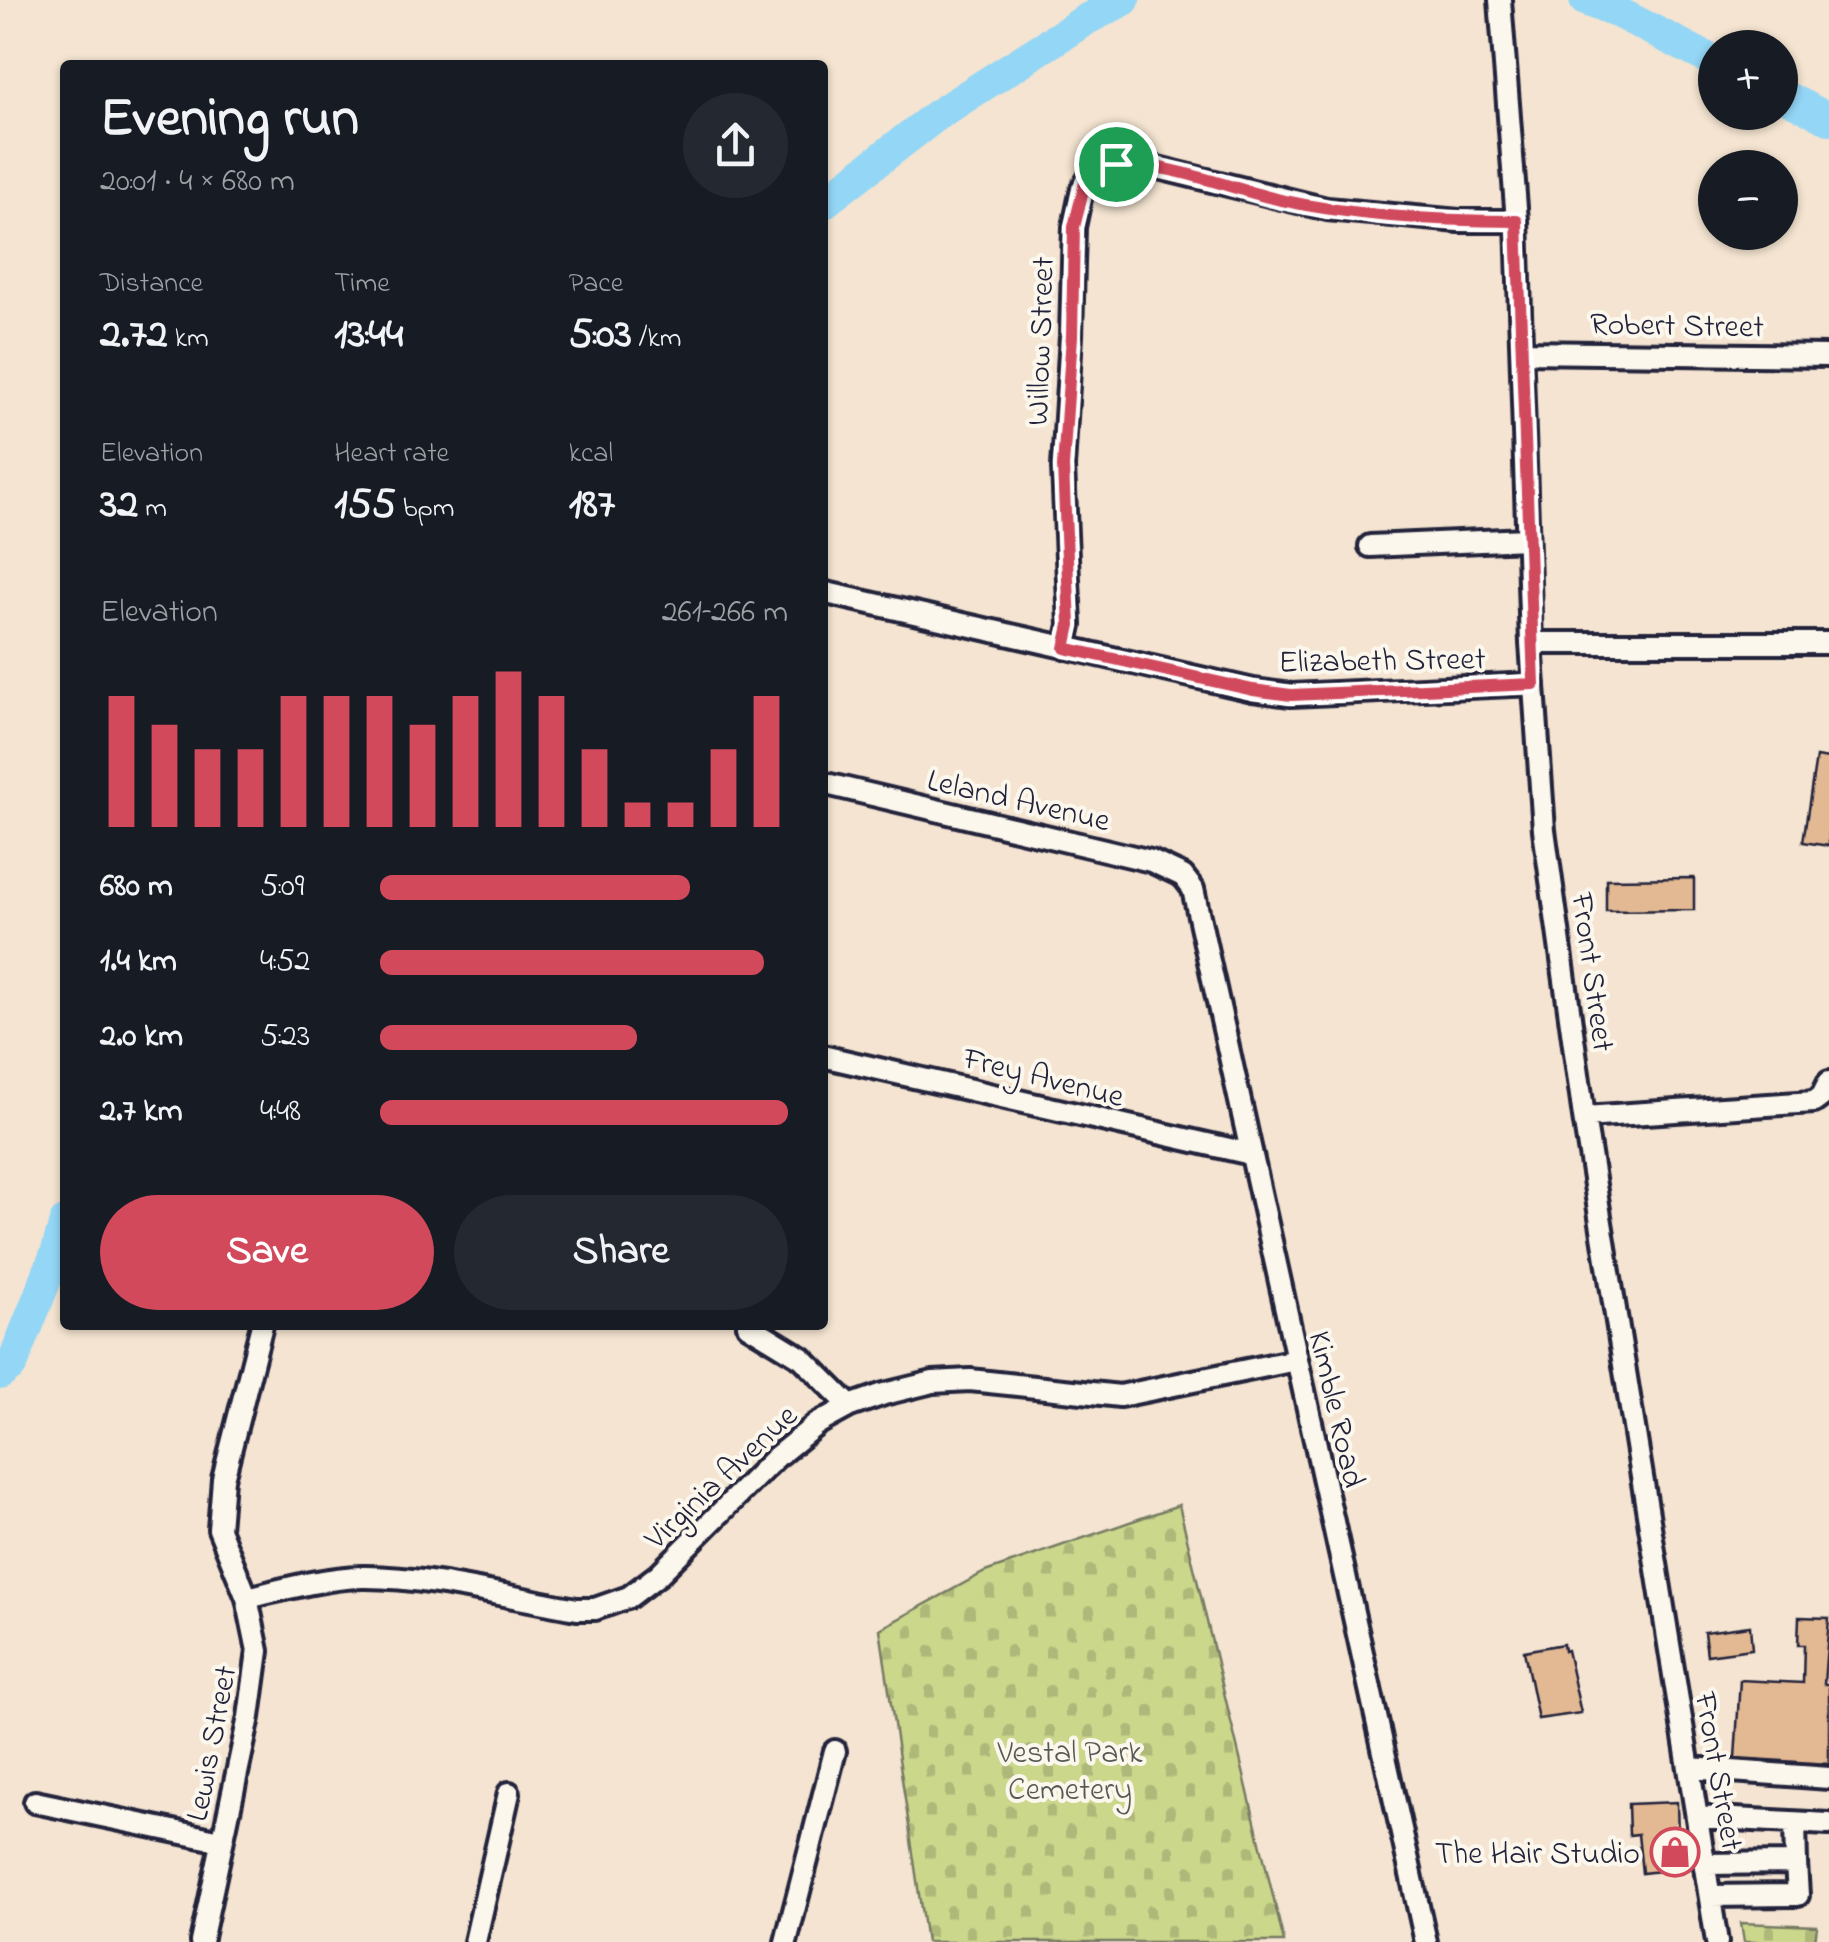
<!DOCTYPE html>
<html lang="en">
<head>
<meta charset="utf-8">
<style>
	body { margin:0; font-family:"Indie Flower",sans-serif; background:#242831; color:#f1f3f6; height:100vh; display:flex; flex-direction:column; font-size:38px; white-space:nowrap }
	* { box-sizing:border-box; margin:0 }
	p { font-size:32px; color:#9ea1a6 }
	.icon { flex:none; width:55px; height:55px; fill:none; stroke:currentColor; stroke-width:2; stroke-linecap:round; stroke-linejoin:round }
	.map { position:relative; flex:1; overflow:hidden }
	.details { position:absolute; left:60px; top:60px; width:768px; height:1270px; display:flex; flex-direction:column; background:#171b24; border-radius:10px; box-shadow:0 2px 8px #0004 }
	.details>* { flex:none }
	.buttons { position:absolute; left:1698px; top:30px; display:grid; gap:20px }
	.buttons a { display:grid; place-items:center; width:100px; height:100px; border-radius:50%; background:#171b24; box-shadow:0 2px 8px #0004; font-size:50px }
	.pin { position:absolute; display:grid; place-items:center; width:85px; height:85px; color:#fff; margin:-42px; border:5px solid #fff; border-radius:50%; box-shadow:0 2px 10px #0007 }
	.round { display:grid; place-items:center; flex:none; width:105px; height:105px; border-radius:52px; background:#242831 }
	.summary { display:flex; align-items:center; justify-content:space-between; height:170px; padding:0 40px }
	h1 { font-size:55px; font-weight:700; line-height:75px }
	.figures { display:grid; grid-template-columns:repeat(3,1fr); gap:15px; height:170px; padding:10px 40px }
	.figures div { display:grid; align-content:center }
	.figures b { font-size:42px; font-weight:700 }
	.figures small { font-size:28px; font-weight:400 }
	.figures p { font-size:28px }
	.chart { height:280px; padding:20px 40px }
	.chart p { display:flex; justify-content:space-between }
	.chart svg { width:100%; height:180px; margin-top:10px; stroke:#d1495b; stroke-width:6 }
	.action { display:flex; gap:20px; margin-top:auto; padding:20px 40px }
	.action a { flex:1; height:115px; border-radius:60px; background:#d1495b; color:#fff; font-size:40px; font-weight:700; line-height:115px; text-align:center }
	.action a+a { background:#242831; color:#f1f3f6 }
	ul { padding:0 40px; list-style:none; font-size:32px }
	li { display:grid; grid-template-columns:160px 120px 1fr; align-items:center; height:75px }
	li i { height:25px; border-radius:12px; background:#d1495b }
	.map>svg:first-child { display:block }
</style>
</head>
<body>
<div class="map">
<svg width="1829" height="1942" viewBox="0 0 1829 1942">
	<defs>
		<pattern id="cemetery-stones" width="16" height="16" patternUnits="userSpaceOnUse" patternTransform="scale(2.5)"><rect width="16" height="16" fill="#cbd78b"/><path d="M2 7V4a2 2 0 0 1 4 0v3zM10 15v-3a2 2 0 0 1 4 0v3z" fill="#aeb879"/></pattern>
	</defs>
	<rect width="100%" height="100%" fill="#f4e4d1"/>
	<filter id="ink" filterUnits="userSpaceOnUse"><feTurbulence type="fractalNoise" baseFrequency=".01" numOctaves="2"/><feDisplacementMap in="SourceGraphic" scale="20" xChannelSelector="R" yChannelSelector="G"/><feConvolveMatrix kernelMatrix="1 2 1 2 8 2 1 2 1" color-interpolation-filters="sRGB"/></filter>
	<g filter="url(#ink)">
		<path fill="url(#cemetery-stones)" stroke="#767c63" stroke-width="2.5" d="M1179 1505 1284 1942H926L880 1629 985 1572Z
			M1741 1923 1817 1926 1815 1942H1744Z"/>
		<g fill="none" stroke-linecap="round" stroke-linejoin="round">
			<path stroke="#94d6f6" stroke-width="32" d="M1585 0 1619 13 1715 62
				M1780 94 1829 119
				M822 204 937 115 1087 19 1124 0
				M0 1374 12 1365 57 1251 65 1222"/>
		</g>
		<path fill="#e2b993" stroke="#22223b" stroke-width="2.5" d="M1816 757 1829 759V846L1803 842Z
			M1694 878V910L1606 911V879Z
			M1799 1617 1829 1618 1824 1684H1829V1764L1735 1758 1740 1680 1803 1683 1804 1645H1798Z
			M1750 1626 1752 1649 1707 1655 1704 1632Z
			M1563 1644 1564 1651 1567 1650 1581 1713 1538 1719 1524 1651Z
			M1677 1802 1679 1869 1642 1873 1638 1834 1629 1835 1628 1804Z"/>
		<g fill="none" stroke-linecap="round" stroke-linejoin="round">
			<g stroke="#22223b" stroke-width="28">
				<path id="minor" d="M1500 0 1517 221 1531 643 1544 830 1584 1117 1717 1942
					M1523 352 1829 356
					M1370 546 1526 539
					M822 592 1253 690 1291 695 1534 684
					M1531 643H1829
					M1065 648 1070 625 1063 467 1071 336 1074 227 1082 189 1093 172 1124 164 1154 167 1327 209 1459 221H1517
					M822 783 1151 861 1183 876 1193 889 1426 1942
					M822 1056 1251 1154
					M1584 1117 1814 1102 1822 1096 1829 1082
					M748 1325 802 1358 850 1406
					M247 1598C285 1589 323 1578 362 1577 427 1576 512 1598 577 1609H595L629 1597 658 1575 775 1458 817 1424 850 1406 884 1394 933 1382 970 1380 1120 1396 1296 1360
					M1689 1768 1829 1778
					M35 1802 221 1841
					M1697 1817 1829 1824
					M1706 1864 1796 1863 1795 1823
					M1710 1896 1798 1895 1796 1863
					M201 1942 249 1717 258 1651 247 1598 219 1529 223 1479 262 1325
					M475 1942 509 1793
					M786 1942 835 1751"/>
			</g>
			<use href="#minor" stroke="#fbf7ec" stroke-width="20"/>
		</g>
	</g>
	<g fill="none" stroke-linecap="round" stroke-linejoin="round" filter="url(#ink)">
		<g stroke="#fff" stroke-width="20">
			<path id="route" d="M1116 164C1171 163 1228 188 1281 200 1357 217 1439 221 1517 221L1534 684 1291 695 1253 690 1065 648 1070 625 1063 467 1072 336 1074 227 1086 179 1093 172Z"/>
		</g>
		<use href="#route" stroke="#d1495b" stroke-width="12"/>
	</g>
	<defs>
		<g id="shop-ring" transform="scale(2.5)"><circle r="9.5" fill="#fbf7ec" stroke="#d1495b" stroke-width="1.5"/><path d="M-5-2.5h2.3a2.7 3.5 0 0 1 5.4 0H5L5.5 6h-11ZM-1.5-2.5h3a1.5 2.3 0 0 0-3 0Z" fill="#d1495b"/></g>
	</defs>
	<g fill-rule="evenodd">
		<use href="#shop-ring" x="1675" y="1852"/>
	</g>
	<g text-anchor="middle" stroke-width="8" stroke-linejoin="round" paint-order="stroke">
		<g font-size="32" fill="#22223b" stroke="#fbf7ec">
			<text transform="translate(1677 324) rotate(1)" y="11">Robert Street</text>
			<text transform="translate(1039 341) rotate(-88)" y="11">Willow Street</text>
			<text transform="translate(1382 659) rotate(-1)" y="11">Elizabeth Street</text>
			<text transform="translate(1019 799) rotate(13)" y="11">Leland Avenue</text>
			<text transform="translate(1594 972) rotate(82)" y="11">Front Street</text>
			<text transform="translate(1044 1076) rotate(14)" y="11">Frey Avenue</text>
			<text transform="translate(1338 1409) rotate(77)" y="11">Kimble Road</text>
			<text transform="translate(720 1476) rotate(-43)" y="11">Virginia Avenue</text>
			<text transform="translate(210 1743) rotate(-79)" y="11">Lewis Street</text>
			<text transform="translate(1720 1771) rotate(80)" y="11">Front Street</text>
		</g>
		<g font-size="32" fill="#555853" stroke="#fbf7ec">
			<text x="1070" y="1762">Vestal Park<tspan x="1070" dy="37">Cemetery</tspan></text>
		</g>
		<g font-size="32" fill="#22223b" stroke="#fbf7ec" text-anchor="end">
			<text x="1640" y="1863">The Hair Studio</text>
		</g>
	</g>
</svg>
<div class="buttons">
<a>+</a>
<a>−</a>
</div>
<div class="pin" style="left:1116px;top:164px;background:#1e9e55"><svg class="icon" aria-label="arrive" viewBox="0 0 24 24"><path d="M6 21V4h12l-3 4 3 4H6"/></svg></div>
<section class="details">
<div class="summary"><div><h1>Evening run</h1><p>20:01 · 4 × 680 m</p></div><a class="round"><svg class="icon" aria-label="share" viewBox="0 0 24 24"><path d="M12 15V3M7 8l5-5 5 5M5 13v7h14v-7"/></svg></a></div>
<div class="figures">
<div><p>Distance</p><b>2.72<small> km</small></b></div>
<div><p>Time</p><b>13:44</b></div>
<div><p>Pace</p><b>5:03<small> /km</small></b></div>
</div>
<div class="figures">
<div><p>Elevation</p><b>32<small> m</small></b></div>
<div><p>Heart rate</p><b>155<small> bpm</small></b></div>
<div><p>kcal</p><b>187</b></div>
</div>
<div class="chart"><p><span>Elevation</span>261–266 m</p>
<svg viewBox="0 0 160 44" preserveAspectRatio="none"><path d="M5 44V12M15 44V19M25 44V25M35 44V25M45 44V12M55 44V12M65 44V12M75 44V19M85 44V12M95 44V6M105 44V12M115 44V25M125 44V38M135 44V38M145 44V25M155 44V12"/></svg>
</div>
<ul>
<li><b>680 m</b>5:09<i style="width:76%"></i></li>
<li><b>1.4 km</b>4:52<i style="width:94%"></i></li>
<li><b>2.0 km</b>5:23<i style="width:63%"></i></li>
<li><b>2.7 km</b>4:48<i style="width:100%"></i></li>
</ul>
<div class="action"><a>Save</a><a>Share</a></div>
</section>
</div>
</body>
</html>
